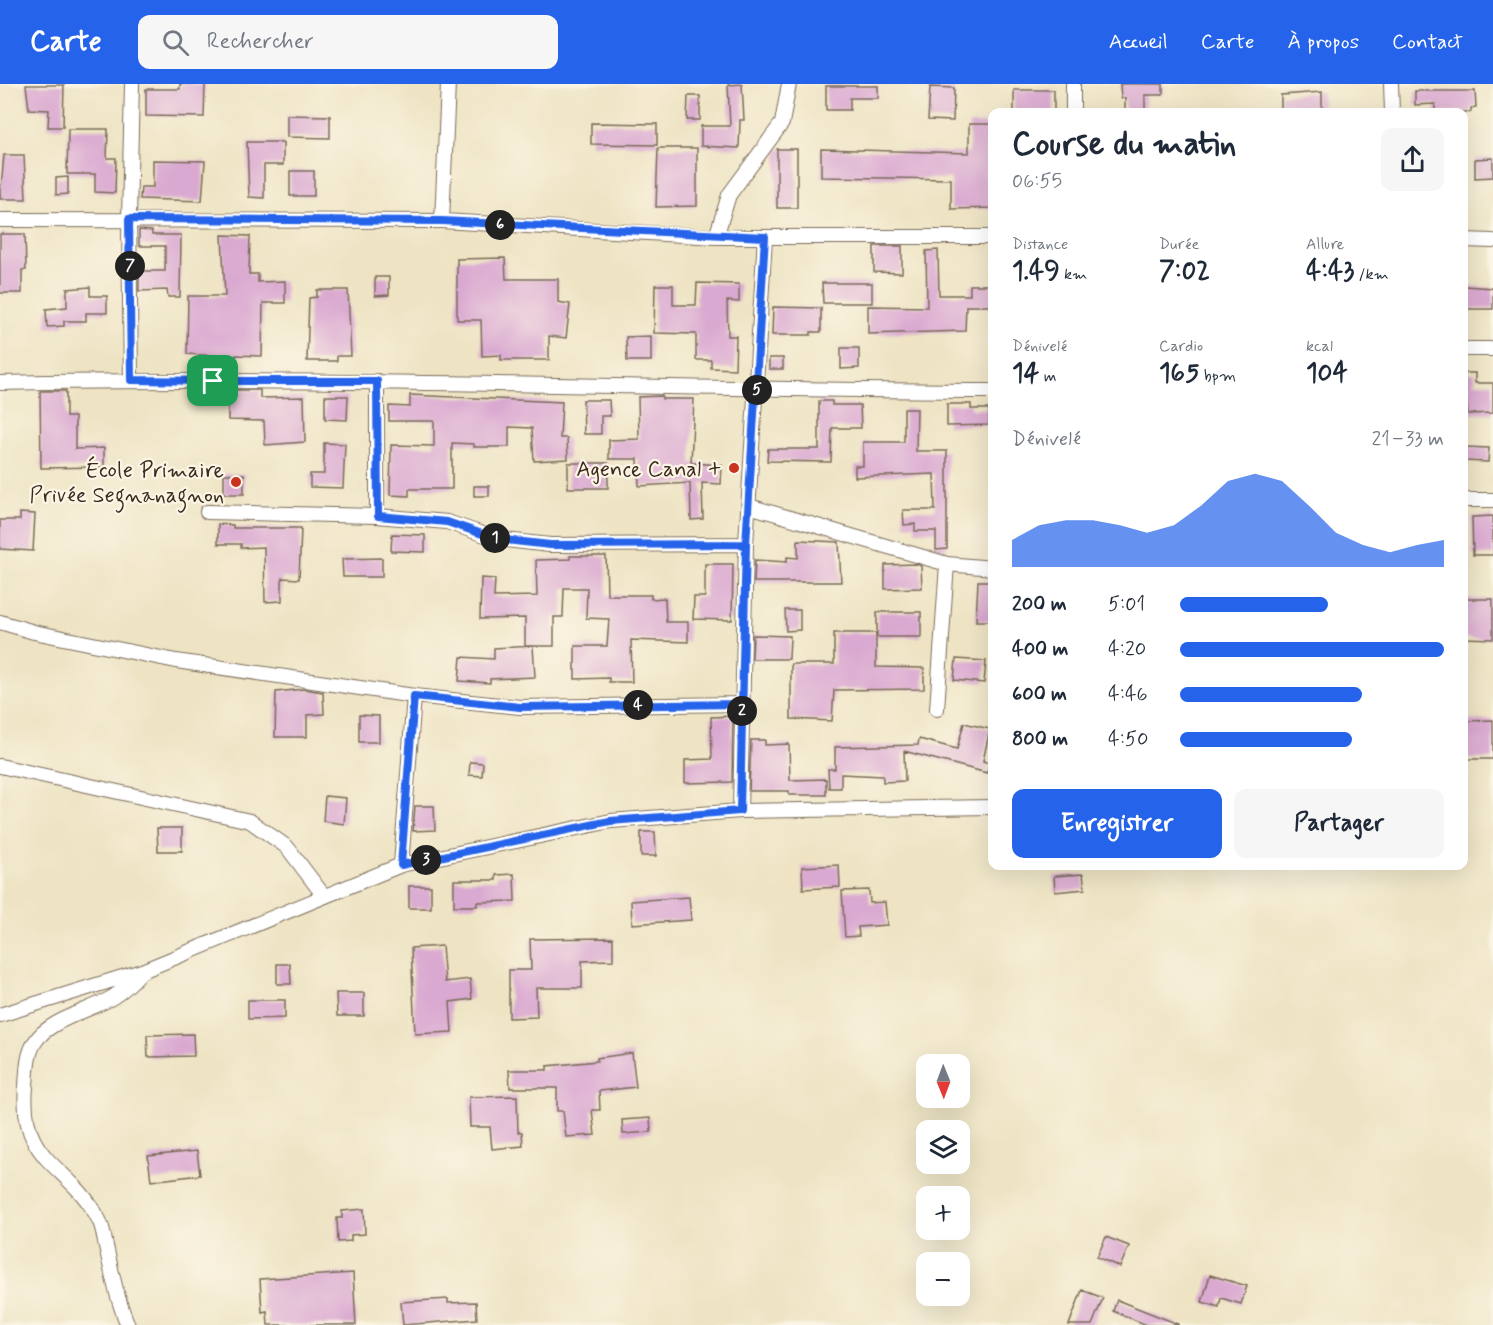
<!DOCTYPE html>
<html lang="fr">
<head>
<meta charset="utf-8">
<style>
	body { margin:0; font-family:Mynerve,sans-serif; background:#f6f6f7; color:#1f2937; height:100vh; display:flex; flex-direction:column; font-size:22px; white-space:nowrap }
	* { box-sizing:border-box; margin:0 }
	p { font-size:20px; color:#747a83 }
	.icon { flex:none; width:33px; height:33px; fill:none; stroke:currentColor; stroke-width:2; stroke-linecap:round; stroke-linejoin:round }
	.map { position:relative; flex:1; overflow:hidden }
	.side { position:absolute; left:988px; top:24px; width:480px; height:762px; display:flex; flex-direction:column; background:#fff; border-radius:12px; box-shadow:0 6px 24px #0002 }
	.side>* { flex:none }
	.needle { width:39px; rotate:179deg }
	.controls { position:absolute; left:916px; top:970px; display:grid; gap:12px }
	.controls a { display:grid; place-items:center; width:54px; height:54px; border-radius:12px; background:#fff; box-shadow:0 6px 24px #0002; font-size:30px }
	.pin { position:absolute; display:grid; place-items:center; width:51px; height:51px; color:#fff; margin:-26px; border-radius:12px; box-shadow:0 3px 9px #0006 }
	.km { position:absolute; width:30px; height:30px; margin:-15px; border-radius:50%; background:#222; color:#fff; font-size:16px; line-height:30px; text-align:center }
	.round { display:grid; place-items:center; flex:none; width:63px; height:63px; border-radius:12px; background:#f6f6f7 }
	.headline { display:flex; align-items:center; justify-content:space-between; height:102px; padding:0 24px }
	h1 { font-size:33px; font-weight:700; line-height:45px }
	.stats { display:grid; grid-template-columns:repeat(3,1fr); gap:9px; height:102px; padding:6px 24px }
	.stats div { display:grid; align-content:center }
	.stats b { font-size:26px; font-weight:700 }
	.stats small { font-size:16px; font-weight:400 }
	.stats p { font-size:16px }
	.chart { height:168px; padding:12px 24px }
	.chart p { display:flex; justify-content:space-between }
	.chart svg { width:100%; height:108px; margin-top:6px; fill:#2563eb; opacity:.7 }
	.cta { display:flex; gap:12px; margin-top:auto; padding:12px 24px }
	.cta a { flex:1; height:69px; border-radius:12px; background:#2563eb; color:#fff; font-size:24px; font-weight:700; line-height:69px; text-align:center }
	.cta a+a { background:#f6f6f7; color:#1f2937 }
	ul { padding:0 24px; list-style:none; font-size:20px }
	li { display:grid; grid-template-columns:96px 72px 1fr; align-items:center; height:45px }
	li i { height:15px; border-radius:8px; background:#2563eb }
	header { display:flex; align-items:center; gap:36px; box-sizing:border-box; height:84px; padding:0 30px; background:#2563eb; color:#fff }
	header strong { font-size:28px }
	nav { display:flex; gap:33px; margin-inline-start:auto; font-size:21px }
	.search { width:420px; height:54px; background:#f6f6f7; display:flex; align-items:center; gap:15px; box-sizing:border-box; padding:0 21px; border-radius:12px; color:#747a83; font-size:22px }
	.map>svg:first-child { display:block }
</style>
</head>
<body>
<header>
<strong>Carte</strong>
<div class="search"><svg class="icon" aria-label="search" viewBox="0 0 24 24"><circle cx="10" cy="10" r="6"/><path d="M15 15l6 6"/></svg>Rechercher</div>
<nav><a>Accueil</a><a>Carte</a><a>À propos</a><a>Contact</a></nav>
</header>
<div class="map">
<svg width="1493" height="1241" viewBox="0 0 1493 1241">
	<rect width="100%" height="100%" fill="#fcf5e5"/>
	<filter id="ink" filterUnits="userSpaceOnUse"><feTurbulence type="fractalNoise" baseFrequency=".0167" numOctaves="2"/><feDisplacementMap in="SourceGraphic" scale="12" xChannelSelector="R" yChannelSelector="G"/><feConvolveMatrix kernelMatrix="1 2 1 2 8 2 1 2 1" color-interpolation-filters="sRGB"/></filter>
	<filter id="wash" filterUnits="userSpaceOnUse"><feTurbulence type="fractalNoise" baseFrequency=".008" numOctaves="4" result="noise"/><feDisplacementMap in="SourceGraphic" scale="24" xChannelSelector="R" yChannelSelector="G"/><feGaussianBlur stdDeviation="1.35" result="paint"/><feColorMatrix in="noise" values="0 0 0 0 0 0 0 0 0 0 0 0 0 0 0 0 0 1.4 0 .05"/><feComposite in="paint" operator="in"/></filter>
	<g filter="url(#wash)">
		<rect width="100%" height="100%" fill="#eee4c4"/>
		<g id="blocks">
			<path fill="#daa9d1" d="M180 0H205L204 33 146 32V5H180Z
				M742 0 744 36H740L739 64 701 62V42H730L728 1Z
				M1120 0H1163V11H1145V28H1125V14H1121Z
				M26 1H64L63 43H48L49 26 29 25Z
				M826 2H878V14H850V26H826Z
				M930 3 954 4 953 37 928 36Z
				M1014 6H1054V28H1014Z
				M1415 7H1475L1476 23 1471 24V28H1435V20L1415 21Z
				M1322 8V28H1281V11Z
				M688 12H700V36H687Z
				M287 31 330 32V54L287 53Z
				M591 39 657 40V61L591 60Z
				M969 40H993V124L951 125V95L821 93V65L969 69Z
				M68 45H108L107 74H116L115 109 95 108V90H67Z
				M247 58H283V81H264V114L249 113Z
				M658 64H697V122L656 123Z
				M777 65H797V124H777Z
				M4 71H24L26 115H0Z
				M1493 74V93L1475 94V75Z
				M153 76 205 77 202 117 140 115 141 103H153Z
				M290 87H314V112H290Z
				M68 93V110L56 111V94Z
				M139 146 152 147V151H181L180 213H168L167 206 139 207V187H165V162H139Z
				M0 150H25L26 186H22V209H0Z
				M222 151 250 152 249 190H258V198L285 197V219H263L262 272 236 271V273L187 270 188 212H225Z
				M874 162H902V189L874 188Z
				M938 166 939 211H970V201H993V222H966L965 247 868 250V222L927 223 926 167Z
				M505 174 506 195H558V218L570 220 566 254 549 252V276H501V271L482 272 481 236H457V175Z
				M375 193H389V211L375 212Z
				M697 199 739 200V218L727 217 728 252H736L735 285 711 284V276H696V250L654 249 655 201H673V221H696Z
				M822 199H872V219H823Z
				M1464 202 1493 204V225H1464Z
				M90 203V212H107V229H86V237H64V242L47 243 46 225 67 223V205Z
				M317 206H348L351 272H337V277H307L309 214 317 213Z
				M773 223 821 224V248H811V251H772Z
				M651 252V277H627L626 253Z
				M841 264H859V284L841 285Z
				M769 274H783V285H769Z
				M1464 289H1475V299H1493V329L1468 330Z
				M228 306H260V314L304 313 305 358 265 361 264 337 228 336Z
				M40 307H66V333H75V365L104 364V383L41 384Z
				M410 311 562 318 560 354H567L568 375 534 377 532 344 509 343V363H474V360L452 359V405H409V412L390 411 391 361 434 362V337H389V322L410 323Z
				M325 312H348L347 336 325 335Z
				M662 312V315H694L691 379 722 381 721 400 702 399 703 435 691 436 690 399 639 402 638 375H609V356L639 355 638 313Z
				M583 316H609L610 332H601V350H584Z
				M819 317H832V321H860L861 344H832L831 378 767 377 768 365H819Z
				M947 320H971V325H989V341L947 342Z
				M904 325H917L916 367H947V465L936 466V447H915V440L904 441 903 426H935L934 390 855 393V382H863V358H904Z
				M324 359 345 360 343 404 310 403V390H324Z
				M1464 363 1489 364 1488 378 1464 377Z
				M568 379H608V404H568Z
				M224 390H244V410H224Z
				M474 402H489V412H474Z
				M20 429 35 430 33 467 0 465V436H20Z
				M1493 432V471H1473L1472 433Z
				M218 440 233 441V444H301L299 495 282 494V517L265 518 264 463 241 464V460H218Z
				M392 450 425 451V468L391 467Z
				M798 456 839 458 841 498H754L755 476 787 478V473L798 474Z
				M570 472H606L607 511H651V515L665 514 666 538H688V558L631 556 632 598H609V594L575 595V562H607L609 535 586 534 587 504H564L563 533H554V562H525V534L480 535 481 494 495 495 494 513 537 512 536 476 570 475Z
				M382 474V493H343L342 475Z
				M705 480H733L732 536 693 535 694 513H705Z
				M917 480 921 482 922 504 885 505V481Z
				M978 497H993V537H976Z
				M1464 515H1493V555L1464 554Z
				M785 526H800V546L786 547Z
				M877 528H921V553H877Z
				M834 549H876V583L924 584V605L834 606 832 637 791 635V580H834Z
				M753 551 790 552 789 575H752Z
				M533 562 535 593 490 595V599L459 597 461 573 494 575V564Z
				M956 575 986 577 984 599 954 596Z
				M304 605 323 608 324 630 307 631V653H275L276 608Z
				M359 631 379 632V658H359Z
				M733 632 732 698 685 699V676L712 675 711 633Z
				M1493 636V675H1464V637Z
				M964 639 990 645 983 677 989 679 987 689 904 667 905 697 883 698V692L841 690V704H829L828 685H835V663L918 661 919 655 957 665Z
				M751 656H765V661L789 660 790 696 826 695V711H789V707H749Z
				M470 678 483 679 482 692 469 691Z
				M325 712 346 714 344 740 323 737Z
				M415 722H434L435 746 413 747Z
				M157 744H182V767H158Z
				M641 748H655L656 772H641Z
				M839 781 840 803 803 805 802 783Z
				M514 790 515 817 477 818V822H454V796H496V791Z
				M1083 790 1085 805 1055 808 1054 792Z
				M409 802H431V824H409Z
				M869 806 870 819 885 818 887 841 858 843 859 852 845 853 842 807Z
				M689 813 691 836 632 840 631 817Z
				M613 854V876L582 877V904H536L537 933 509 934V886H531L530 855Z
				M442 862 445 898 470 895 472 915 450 918 452 948 415 950 411 864Z
				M277 880H290L291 900H277Z
				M336 909H364V932H337Z
				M248 916H285V934L248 935Z
				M193 950 194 972 148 973 147 951Z
				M632 969 636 1003 599 1007 600 1026H592L595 1051 566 1053 563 1027H557V1004H510L509 986H547V982L597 977V974Z
				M517 1012 518 1048H522L523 1062 492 1065 490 1043H470L469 1013Z
				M650 1034 651 1048 623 1050 622 1036Z
				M197 1067 200 1091 151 1097 148 1072Z
				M364 1125 365 1150 351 1151V1157L338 1158 337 1134H342V1127Z
				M1106 1153 1129 1162 1120 1183 1097 1173Z
				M353 1189 356 1241H268L267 1227 262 1228 260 1195Z
				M1210 1191 1247 1202 1241 1220 1221 1214 1219 1223 1202 1218Z
				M1082 1206 1103 1214 1092 1241H1069Z
				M448 1215V1219L476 1218 477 1235 403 1241 401 1218Z
				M1117 1216 1178 1240V1241H1147L1113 1227Z"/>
		</g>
	</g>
	<g filter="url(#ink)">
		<use href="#blocks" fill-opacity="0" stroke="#7a6b58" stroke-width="1.5"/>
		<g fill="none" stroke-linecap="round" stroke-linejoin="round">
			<g stroke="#7a6b58" stroke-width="16">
				<path id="street" d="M1073 0V28
					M1391 0 1392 28
					M0 136 442 137 716 153H993
					M442 137 448 0
					M716 153 729 111 782 39 789 0
					M1464 156 1493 157
					M1464 265H1493
					M131 296 129 135 132 0
					M377 297V432
					M0 299C331 292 662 306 993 307
					M1464 416H1493
					M749 422 947 480 993 484
					M207 428 377 432 447 438 497 455 550 461 746 460
					M0 538 34 548 176 577 414 612 520 623 742 620
					M937 625 947 480
					M0 682 250 737 287 763 324 812
					M740 727 746 460 765 153
					M401 781 414 612
					M0 931 142 887 401 781 611 737 740 727 993 723
					M128 1241C117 1216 112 1189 106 1162 104 1154 103 1143 99 1136 70 1078 19 1082 26 1002 27 988 27 970 35 958 48 936 92 926 113 913 124 906 132 898 140 889"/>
			</g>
			<use href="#street" stroke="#fff" stroke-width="14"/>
		</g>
	</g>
	<g fill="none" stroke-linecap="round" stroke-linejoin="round" filter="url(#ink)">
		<g stroke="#fff" stroke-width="12">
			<path id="route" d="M213 297H377L378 432 447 438 497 455 550 461 746 460 740 727 610 737 401 781 414 612 520 623 742 620 746 460 765 153 442 137 129 135 131 296 213 297"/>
		</g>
		<use href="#route" stroke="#2563eb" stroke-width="8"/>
	</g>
	<g fill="#c8321e" stroke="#fcf5e5" stroke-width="2">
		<circle cx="734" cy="384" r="6"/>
		<circle cx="236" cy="398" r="6"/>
	</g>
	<g text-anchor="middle" stroke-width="4.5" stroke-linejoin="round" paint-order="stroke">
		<g font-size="22" fill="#3b2a1e" stroke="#fcf5e5" text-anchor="end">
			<text x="722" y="392">Agence Canal +</text>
			<text x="224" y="393">École Primaire<tspan x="224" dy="25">Privée Segnanagnon</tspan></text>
		</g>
	</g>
</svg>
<div class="controls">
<a><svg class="needle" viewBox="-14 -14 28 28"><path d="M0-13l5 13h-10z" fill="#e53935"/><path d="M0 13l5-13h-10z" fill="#747a83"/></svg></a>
<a><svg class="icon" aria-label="layers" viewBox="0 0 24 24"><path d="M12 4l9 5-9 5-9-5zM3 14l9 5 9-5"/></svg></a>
<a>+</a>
<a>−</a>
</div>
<div class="pin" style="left:213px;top:297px;background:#1e9e55"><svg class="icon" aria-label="arrive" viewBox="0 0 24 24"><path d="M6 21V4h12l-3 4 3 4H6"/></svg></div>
<b class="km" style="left:495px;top:454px">1</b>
<b class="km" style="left:742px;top:627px">2</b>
<b class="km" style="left:426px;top:776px">3</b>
<b class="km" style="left:638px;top:621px">4</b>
<b class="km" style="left:757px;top:306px">5</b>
<b class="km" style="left:500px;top:141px">6</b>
<b class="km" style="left:130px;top:182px">7</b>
<section class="side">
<div class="headline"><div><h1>Course du matin</h1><p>06:55</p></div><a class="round"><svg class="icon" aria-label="share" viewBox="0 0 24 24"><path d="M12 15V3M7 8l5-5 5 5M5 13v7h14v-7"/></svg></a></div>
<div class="stats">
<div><p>Distance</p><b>1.49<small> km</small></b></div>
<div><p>Durée</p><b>7:02</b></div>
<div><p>Allure</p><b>4:43<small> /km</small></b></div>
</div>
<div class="stats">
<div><p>Dénivelé</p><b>14<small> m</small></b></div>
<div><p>Cardio</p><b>165<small> bpm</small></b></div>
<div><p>kcal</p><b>104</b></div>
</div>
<div class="chart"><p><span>Dénivelé</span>21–33 m</p>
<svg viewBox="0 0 160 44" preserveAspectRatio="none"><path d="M0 44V33L10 27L20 25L30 25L40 27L50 30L60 27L70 19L80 9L90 6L100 9L110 19L120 30L130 35L140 38L150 35L160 33V44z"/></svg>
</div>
<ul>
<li><b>200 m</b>5:01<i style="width:56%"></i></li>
<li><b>400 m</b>4:20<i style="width:100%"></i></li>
<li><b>600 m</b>4:46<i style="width:69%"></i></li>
<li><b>800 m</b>4:50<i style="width:65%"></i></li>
</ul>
<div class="cta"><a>Enregistrer</a><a>Partager</a></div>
</section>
</div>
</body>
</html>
